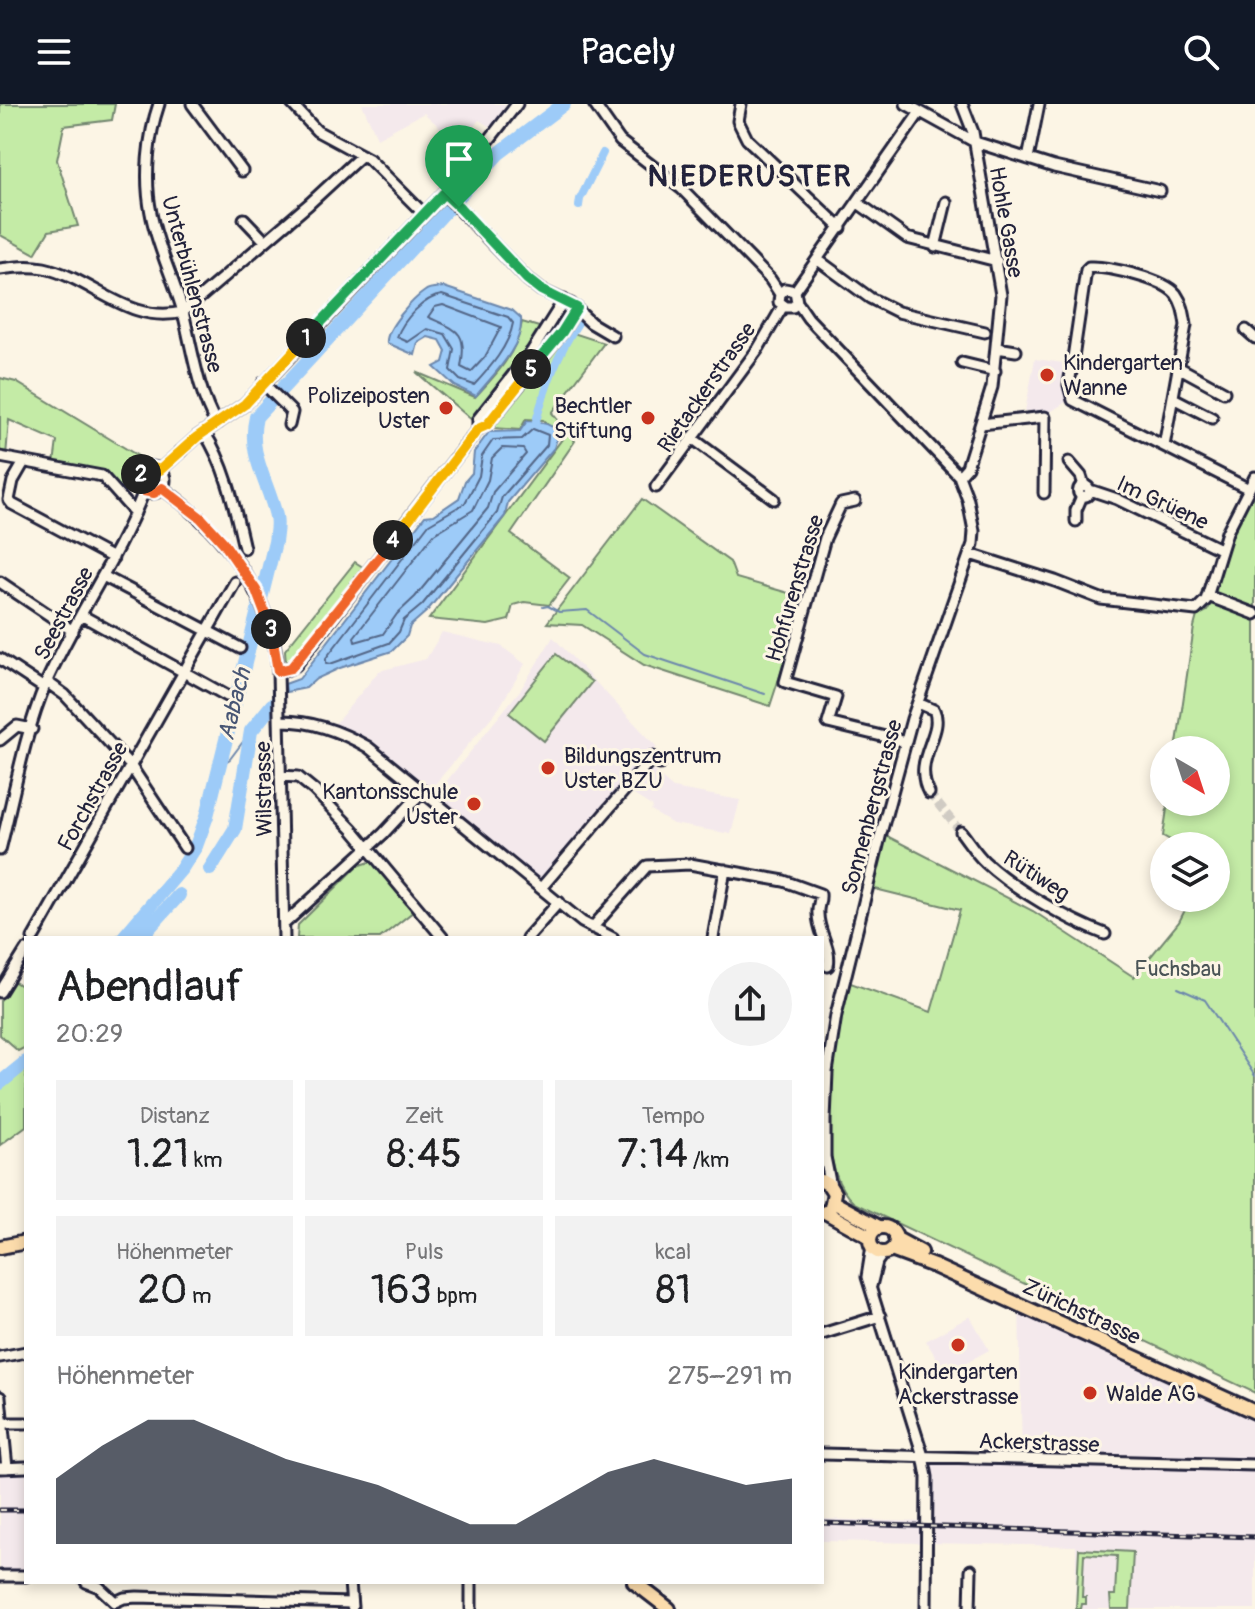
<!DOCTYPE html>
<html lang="de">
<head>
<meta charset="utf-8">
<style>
	body { margin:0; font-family:Pangolin,sans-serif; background:#f2f2f2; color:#202124; height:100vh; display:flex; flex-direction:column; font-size:30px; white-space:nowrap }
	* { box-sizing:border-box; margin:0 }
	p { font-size:26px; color:#757577 }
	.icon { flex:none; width:44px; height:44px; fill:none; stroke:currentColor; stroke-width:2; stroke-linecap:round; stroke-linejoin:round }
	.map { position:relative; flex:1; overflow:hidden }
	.side { position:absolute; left:24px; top:832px; width:800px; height:648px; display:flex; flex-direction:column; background:#fff; border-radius:0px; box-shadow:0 4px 12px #0003 }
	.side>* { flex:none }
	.needle { width:52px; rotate:141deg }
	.controls { position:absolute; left:1150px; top:632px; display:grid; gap:16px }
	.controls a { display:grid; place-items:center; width:80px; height:80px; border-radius:50%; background:#fff; box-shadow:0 4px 12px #0003; font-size:40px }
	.pin { position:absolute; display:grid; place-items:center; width:68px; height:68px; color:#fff; margin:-82px -34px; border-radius:50% 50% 50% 0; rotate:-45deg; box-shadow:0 0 8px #0007 }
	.pin .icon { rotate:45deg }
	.km { position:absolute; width:40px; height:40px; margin:-20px; border-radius:50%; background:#222; color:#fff; font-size:22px; line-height:40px; text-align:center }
	.round { display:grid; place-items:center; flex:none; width:84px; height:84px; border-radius:42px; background:#f2f2f2 }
	.summary { display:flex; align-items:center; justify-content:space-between; height:136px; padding:0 32px }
	h1 { font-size:44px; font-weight:600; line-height:60px }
	.metrics { display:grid; grid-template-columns:repeat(3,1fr); gap:12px; height:136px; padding:8px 32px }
	.metrics div { display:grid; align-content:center; border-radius:0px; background:#f2f2f2; text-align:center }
	.metrics b { font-size:40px; font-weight:600 }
	.metrics small { font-size:22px; font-weight:400 }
	.metrics p { font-size:22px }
	.chart { height:224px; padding:16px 32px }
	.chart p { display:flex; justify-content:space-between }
	.chart svg { width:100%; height:144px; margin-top:8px; fill:#111827; opacity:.7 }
	header { display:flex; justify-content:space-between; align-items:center; height:104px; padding:0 32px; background:#111827; color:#fff; font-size:36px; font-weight:600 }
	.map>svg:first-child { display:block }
</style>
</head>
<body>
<header><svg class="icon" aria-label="menu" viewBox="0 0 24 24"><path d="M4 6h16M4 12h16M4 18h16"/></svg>Pacely<svg class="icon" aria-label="search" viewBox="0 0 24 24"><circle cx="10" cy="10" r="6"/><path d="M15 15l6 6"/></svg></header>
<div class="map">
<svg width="1255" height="1505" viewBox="0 0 1255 1505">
	<rect width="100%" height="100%" fill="#fcf5e5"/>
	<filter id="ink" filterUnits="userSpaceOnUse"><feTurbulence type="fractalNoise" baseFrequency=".0125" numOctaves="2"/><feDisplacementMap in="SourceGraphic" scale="16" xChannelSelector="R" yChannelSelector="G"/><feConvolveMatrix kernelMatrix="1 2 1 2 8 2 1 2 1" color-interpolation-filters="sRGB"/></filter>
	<g filter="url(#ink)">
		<path fill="#f4e9ec" d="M362 0H506L492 24 479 16 459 41 424 9 377 34Z
			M1035 255 1064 259 1061 282 1069 296 1052 307H1025Z
			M442 528 501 542 525 560 499 604 431 685 368 634 335 620 379 567 426 555Z
			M553 533 657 643 545 774 539 776 440 696 437 689 521 585Z
			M650 664 673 684 740 696 731 730 673 720 651 707 653 703 629 688Z
			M1019 1200 1255 1308V1505H1075L1076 1442 822 1437V1415L927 1418 923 1352 1022 1355Z
			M970 1212 989 1246 953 1266 948 1256 940 1260 926 1237Z
			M26 1366V1471L0 1469V1367Z"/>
		<path fill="#c4eba6" stroke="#738670" stroke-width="2" d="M0 0H115L112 16 64 22 57 56 78 122 49 127 35 150 0 131Z
			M558 202 577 215 570 228 604 239 552 309 575 337 511 430 570 474 549 501 524 498 513 501 509 516 488 521 429 515 562 335 543 316 526 315 520 326 480 323 416 268 475 293C496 271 517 249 522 218L546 225Z
			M0 274 16 278 143 355 119 387 102 370 54 360 57 337 9 316 6 352 0 351Z
			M1255 373V1289L854 1099C808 1060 836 930 848 878L931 908 960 806 867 783 881 729 1033 807 1134 873 1179 818 1191 794H1216V742H1181L1163 732 1168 698H1216V646H1176L1194 523 1197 512 1207 507 1212 498 1227 428Z
			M642 395 730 458 736 474 799 492 803 501 770 602 644 561 582 521 547 519Z
			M355 458 366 465 297 555 286 562 285 546Z
			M556 550 592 578 544 637 509 609Z
			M373 757 414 807 380 834H297L298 821 358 762Z
			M13 877 26 885V943L18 947 0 931V897Z
			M26 963V1022L0 1041V984Z
			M1079 1445 1133 1448 1130 1505H1111L1110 1491H1115L1117 1452 1084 1450 1082 1493H1086V1500H1082L1081 1505H1076Z"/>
		<path fill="#9dcbf8" stroke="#6c87ac" stroke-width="2" d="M444 183 512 206 521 214C524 242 492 272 476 292L455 282 434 263 443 258 446 247 440 236 428 233 418 239 415 251 387 239C385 225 413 195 425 187 430 183 438 184 444 183Z
			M527 317C538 317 551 320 559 328L554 344 508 398 505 412 427 507 410 522 407 532 392 547 340 564 316 575 306 584 286 588 285 580 299 575 425 412 434 411 459 394 465 377 472 369 474 348 489 328 520 327Z"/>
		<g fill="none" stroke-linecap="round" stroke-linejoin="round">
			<path stroke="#536687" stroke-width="2" d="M442 191 508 213 513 219C509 242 490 264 474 281L460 276 450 266 454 245 445 230 427 225 408 238 397 233C403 216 424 193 442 191Z
				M443 201 501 223 485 253 471 268 461 263C468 226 456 226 428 213L435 203Z
				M533 325 548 331 547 341 502 393 497 409 422 501 404 516 399 528 389 539 330 560 326 559V554L429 420 465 399 479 372 482 352 493 336 522 335Z
				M502 344 523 345 526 350 493 388 488 404 415 493 397 510 383 530 355 538 354 533 434 430 473 406 488 376 492 354Z"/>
			<path stroke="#6c87ac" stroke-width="2" d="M543 503 548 502 559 508 587 506 645 550 765 590
				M218 663 230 655 251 627
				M1178 884 1205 896 1255 972"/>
			<path stroke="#9dcbf8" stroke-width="8" d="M579 102 580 95 603 49
				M536 317C546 282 557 250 578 219"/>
			<path stroke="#9dcbf8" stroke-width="14" d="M210 765 235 725 251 627 272 601
				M123 834 182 764 196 742 207 712 275 438C276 430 278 420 276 412 268 377 247 350 256 313L498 50 564 0
				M140 834 179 791
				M0 979 26 958"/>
			<path stroke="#d0cbc3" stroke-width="9" stroke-dasharray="9 4.5" stroke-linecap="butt" d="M929 689 961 728"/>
			<g stroke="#22223b" stroke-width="15">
				<path id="minor" d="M159 0C148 32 144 75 151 109 157 143 174 175 183 208 191 240 199 292 216 319
					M192 0 242 67
					M292 0 317 27 369 55 424 110
					M594 0 620 37 682 85 770 175 780 190
					M741 0 738 17 747 35 841 124
					M906 0 975 38 1054 63 1160 87
					M1028 55 1039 0
					M444 89 527 175 541 186 571 200 591 219 613 232
					M858 99 907 134 997 157
					M244 115 265 137
					M935 143 946 98
					M818 156 870 194 898 208 985 228
					M0 165C14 163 29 161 44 164 94 175 128 221 183 208L309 100 362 51
					M795 187 920 8
					M797 198 793 203H786L779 198 780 190 785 185 795 187 797 198 808 214 959 372 968 396 974 427 973 440 912 615 881 729 836 911 827 968 825 1016V1053L831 1083
					M1246 226 1255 234
					M997 244 1016 247
					M962 259 995 267
					M1178 263 1224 288
					M263 279 292 308 289 321
					M1173 294 1212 314
					M981 320 1045 313 1044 389
					M478 325V315L532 247 564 196
					M204 328C226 361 235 405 244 444
					M692 334 774 395
					M1164 342 1186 221C1184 209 1183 200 1176 190 1164 175 1108 162 1089 163L1086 166 1069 281 1073 296 1247 384
					M0 353 102 372 135 409
					M24 358 13 377 9 396 12 400 113 454
					M1069 358 1081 372 1084 381
					M139 376a13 13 0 1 1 26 0a13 13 0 1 1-26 0Z
					M160 366 197 333 245 300 465 67 517 0
					M959 372 967 363 992 283 1001 191 973 28 962 0
					M1078.5 387a5.5 5.5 0 1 1 11 0a5.5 5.5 0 1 1-11 0Z
					M656 383 758 245 783 202
					M162 384C223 427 272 490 278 567L284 834
					M1090 386 1117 395 1220 445
					M855 397 841 400 825 434 785 578 836 593 828 619 906 638
					M1076 417V406L1082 392
					M970 450 1055 477 1101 495 1196 506 1206 496 1227 428 1255 373
					M103 472 240 544
					M0 478 73 527
					M1208 492 1255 510
					M81 511 227 592
					M0 555 44 584
					M278 567 286 566 296 561 478 325 487 321 562 228 577 204
					M47 578 65 591 130 661 185 744
					M918 599 934 606C945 630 911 655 929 689
					M279 617C310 616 342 628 368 643L582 818 613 834
					M0 636 17 622 32 625
					M280 672 298 673 314 686 352 725 443 834
					M961 728C969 738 976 750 985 758 1014 785 1068 816 1105 830
					M0 746C13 695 25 627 46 579 75 513 118 454 144 387
					M541 784 653 653 660 660
					M284 820 383 730 423 687
					M592 824 647 762 690 760 784 777 820 790C821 797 817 803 818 810 818 829 832 844 828 862
					M33 834 235 478
					M527 834 559 798
					M713 834 725 766
					M0 888 26 846
					M872 1142 867 1173 923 1352 927 1373 926 1505
					M871 1182 877 1158 884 1148
					M822 1230 880 1212
					M0 1253 26 1248
					M0 1293 7 1364
					M4 1319H26
					M822 1350 1255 1361
					M0 1364 26 1363
					M0 1472H26
					M86 1478 99 1483 115 1498 124 1494 137 1493 351 1499
					M350 1478 352 1503
					M471 1505V1478
					M970 1505 971 1466"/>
			</g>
			<g stroke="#22223b" stroke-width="18">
				<path id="major" d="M822 1077 829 1081 834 1089 831 1103
					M833 1098 879 1123
					M825 1108 870 1133
					M870 1136a13 13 0 1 1 26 0a13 13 0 1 1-26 0Z
					M895 1134 921 1148
					M0 1143 26 1138
					M891 1146 934 1162 1255 1308
					M634 1478 669 1505"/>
			</g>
			<use href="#minor" stroke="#fcf5e5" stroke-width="9"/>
			<use href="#major" stroke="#fcdcac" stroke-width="12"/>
			<g stroke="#22223b" stroke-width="5">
				<path id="rail" d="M0 1406H26
					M822 1419 1255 1433"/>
			</g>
			<use href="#rail" stroke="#fcf5e5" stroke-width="2" stroke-dasharray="6" stroke-linecap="butt"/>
		</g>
	</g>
	<g fill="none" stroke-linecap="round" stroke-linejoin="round" filter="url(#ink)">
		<g stroke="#fff" stroke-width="16">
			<path id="split-1" d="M306 234 444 89 459 103"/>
		</g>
		<g stroke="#fff" stroke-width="16">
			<path id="split-2" d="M141 370 150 363 160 366 197 333 245 300 306 234"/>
		</g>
		<g stroke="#fff" stroke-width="16">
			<path id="split-3" d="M141 370 139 378 144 387 154 389 162 384 201 414 223 438 256 486 271 525"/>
		</g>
		<g stroke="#fff" stroke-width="16">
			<path id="split-4" d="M271 525 278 567 291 564 393 436"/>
		</g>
		<g stroke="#fff" stroke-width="16">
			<path id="split-5" d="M393 436 478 325 487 321 531 265"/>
		</g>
		<g stroke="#fff" stroke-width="16">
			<path id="split-6" d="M459 103 527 175 541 186 577 204 562 228 531 265"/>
		</g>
		<use href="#split-1" stroke="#22a559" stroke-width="10"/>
		<use href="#split-2" stroke="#f5b400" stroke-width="10"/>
		<use href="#split-3" stroke="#f0652b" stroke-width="10"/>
		<use href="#split-4" stroke="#f0652b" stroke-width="10"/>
		<use href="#split-5" stroke="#f5b400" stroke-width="10"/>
		<use href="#split-6" stroke="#22a559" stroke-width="10"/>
	</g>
	<g fill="#c8321e" stroke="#fcf5e5" stroke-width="3">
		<circle cx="1047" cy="271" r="8"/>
		<circle cx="446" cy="304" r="8"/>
		<circle cx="648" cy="314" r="8"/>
		<circle cx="548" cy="664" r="8"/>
		<circle cx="474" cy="700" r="8"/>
		<circle cx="958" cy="1241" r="8"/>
		<circle cx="1090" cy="1289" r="8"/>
	</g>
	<g text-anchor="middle" stroke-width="6" stroke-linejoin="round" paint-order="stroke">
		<g font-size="22" fill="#22223b" stroke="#fcf5e5">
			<text transform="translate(1007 118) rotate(80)" y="8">Hohle Gasse</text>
			<text transform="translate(193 180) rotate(75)" y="8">Unterbühlenstrasse</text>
			<text transform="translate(706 283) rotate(-55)" y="8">Rietackerstrasse</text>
			<text transform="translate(1163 398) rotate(25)" y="8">Im Grüene</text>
			<text transform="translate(794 484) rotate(-73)" y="8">Hohfurenstrasse</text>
			<text transform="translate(63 509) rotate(-62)" y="8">Seestrasse</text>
			<text transform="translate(263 685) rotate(-91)" y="8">Wilstrasse</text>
			<text transform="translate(92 692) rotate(-61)" y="8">Forchstrasse</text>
			<text transform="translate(871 703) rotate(-75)" y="8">Sonnenbergstrasse</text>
			<text transform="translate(1037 771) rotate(33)" y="8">Rütiweg</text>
			<text transform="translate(1082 1207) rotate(25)" y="8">Zürichstrasse</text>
			<text transform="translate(1039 1338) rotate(2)" y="8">Ackerstrasse</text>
		</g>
		<g font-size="22" fill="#22223b" stroke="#fcf5e5" text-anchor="start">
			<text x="1063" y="266">Kindergarten<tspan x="1063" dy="25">Wanne</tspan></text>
			<text x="430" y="299" text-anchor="end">Polizeiposten<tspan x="430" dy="25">Uster</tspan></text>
			<text x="632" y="309" text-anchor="end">Bechtler<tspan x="632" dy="25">Stiftung</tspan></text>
			<text x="564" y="659">Bildungszentrum<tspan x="564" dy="25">Uster BZU</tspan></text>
			<text x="458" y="695" text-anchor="end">Kantonsschule<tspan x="458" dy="25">Uster</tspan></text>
			<text x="958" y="1275" text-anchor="middle">Kindergarten<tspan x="958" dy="25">Ackerstrasse</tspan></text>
			<text x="1106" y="1297">Walde AG</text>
		</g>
		<g font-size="22" fill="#4a5456" stroke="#fcf5e5">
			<text x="1178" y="872">Fuchsbau</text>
		</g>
		<g font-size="24" font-style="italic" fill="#475574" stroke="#fcf5e5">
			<text transform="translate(234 600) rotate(-76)" y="8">Aabach</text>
		</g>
		<g font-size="30" font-weight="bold" letter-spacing="2" fill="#22223b" stroke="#fcf5e5">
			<text x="750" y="82">NIEDERUSTER</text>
		</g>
	</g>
</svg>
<div class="controls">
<a><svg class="needle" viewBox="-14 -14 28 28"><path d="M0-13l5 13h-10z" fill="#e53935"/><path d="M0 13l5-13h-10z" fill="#757577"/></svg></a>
<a><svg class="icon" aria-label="layers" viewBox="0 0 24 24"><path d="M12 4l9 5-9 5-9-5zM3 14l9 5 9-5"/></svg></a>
</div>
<div class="pin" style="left:459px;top:103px;background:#1e9e55"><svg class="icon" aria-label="arrive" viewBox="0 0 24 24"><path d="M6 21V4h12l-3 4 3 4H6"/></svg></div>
<b class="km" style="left:306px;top:234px">1</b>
<b class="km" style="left:141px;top:370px">2</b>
<b class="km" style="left:271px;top:525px">3</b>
<b class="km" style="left:393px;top:436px">4</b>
<b class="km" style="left:531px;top:265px">5</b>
<section class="side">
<div class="summary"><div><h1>Abendlauf</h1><p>20:29</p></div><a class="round"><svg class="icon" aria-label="share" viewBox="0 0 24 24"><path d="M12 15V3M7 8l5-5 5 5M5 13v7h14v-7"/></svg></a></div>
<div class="metrics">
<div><p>Distanz</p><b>1.21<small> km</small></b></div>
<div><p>Zeit</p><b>8:45</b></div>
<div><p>Tempo</p><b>7:14<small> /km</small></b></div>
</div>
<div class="metrics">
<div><p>Höhenmeter</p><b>20<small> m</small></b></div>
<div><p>Puls</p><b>163<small> bpm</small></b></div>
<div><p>kcal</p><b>81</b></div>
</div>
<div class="chart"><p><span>Höhenmeter</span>275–291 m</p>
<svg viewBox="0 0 160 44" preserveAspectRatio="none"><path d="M0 44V24L10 14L20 6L30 6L40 12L50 18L60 22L70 26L80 32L90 38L100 38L110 30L120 22L130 18L140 22L150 26L160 24V44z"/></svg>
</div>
</section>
</div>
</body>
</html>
